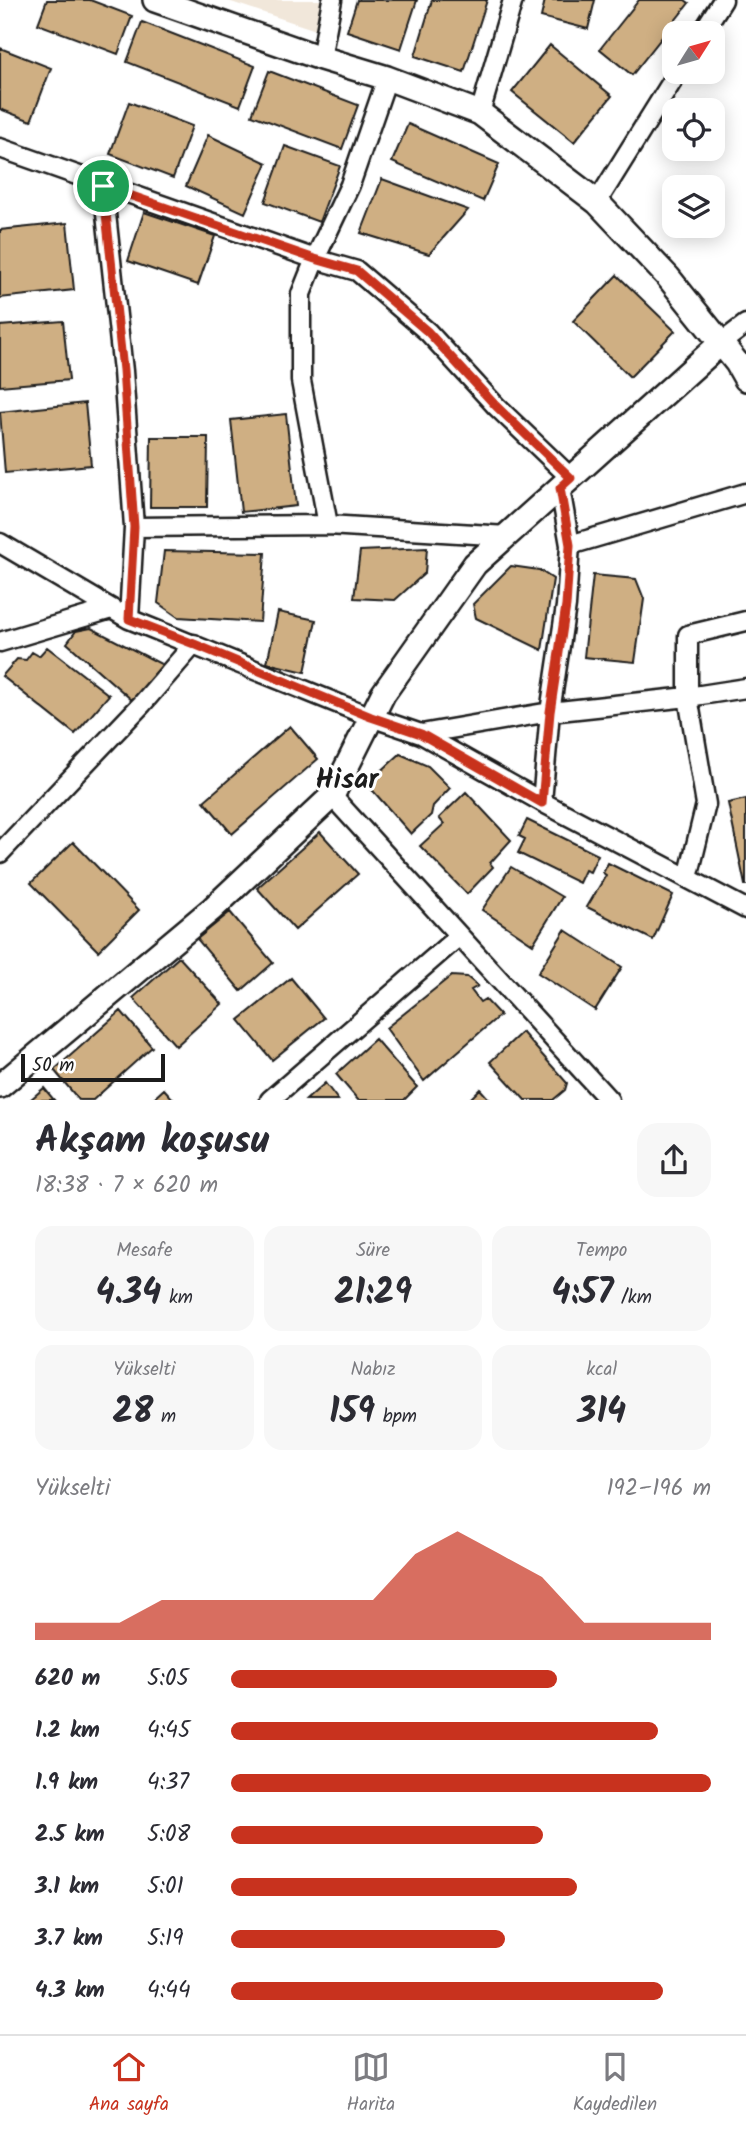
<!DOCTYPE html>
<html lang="tr">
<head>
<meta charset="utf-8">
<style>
	body { margin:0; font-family:Kalam,sans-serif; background:#f7f7f7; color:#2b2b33; height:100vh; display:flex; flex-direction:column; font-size:26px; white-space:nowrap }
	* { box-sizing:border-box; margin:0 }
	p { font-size:23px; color:#7c7c81 }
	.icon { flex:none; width:38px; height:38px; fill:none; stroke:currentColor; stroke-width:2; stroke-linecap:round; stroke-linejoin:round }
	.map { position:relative; height:1100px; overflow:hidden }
	.drawer { display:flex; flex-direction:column; background:#fff; flex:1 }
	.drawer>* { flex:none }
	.needle { width:46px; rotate:53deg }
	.controls { position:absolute; left:662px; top:21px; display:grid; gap:14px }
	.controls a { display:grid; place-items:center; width:63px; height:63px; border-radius:14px; background:#fff; box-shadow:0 4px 18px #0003; font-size:35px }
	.scale { position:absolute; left:21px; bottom:18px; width:144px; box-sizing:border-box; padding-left:7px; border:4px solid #1c1c1c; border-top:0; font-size:19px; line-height:24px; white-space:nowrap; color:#1c1c1c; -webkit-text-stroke:5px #fff; paint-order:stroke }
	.pin { position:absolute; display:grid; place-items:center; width:60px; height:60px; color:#fff; margin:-30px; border:4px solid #fff; border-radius:50%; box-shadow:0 2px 7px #0007 }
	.round { display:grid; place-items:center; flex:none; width:74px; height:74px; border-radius:21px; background:#f7f7f7 }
	.summary { display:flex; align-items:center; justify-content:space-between; height:119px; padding:0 35px }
	h1 { font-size:38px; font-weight:600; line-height:52px }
	.metrics { display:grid; grid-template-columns:repeat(3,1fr); gap:10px; height:119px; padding:7px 35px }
	.metrics div { display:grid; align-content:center; border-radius:18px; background:#f7f7f7; text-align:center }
	.metrics b { font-size:35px; font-weight:600 }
	.metrics small { font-size:19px; font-weight:400 }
	.metrics p { font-size:19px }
	.chart { height:196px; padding:14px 35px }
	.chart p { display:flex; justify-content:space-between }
	.chart svg { width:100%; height:126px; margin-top:7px; fill:#c8321e; opacity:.7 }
	ul { padding:0 35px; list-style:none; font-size:23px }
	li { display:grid; grid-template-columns:112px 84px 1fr; align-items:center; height:52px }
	li i { height:18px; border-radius:9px; background:#c8321e }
	.menu { display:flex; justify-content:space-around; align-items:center; height:98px; border-top:2px solid #e1e1e2; background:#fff; font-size:19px; color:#7c7c81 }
	.menu a { display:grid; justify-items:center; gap:4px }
	.menu .on { color:#c8321e }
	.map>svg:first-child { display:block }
</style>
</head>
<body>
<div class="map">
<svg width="746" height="1100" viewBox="0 0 746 1100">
	<rect width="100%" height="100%" fill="#fff"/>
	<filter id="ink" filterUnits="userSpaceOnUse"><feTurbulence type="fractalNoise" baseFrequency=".0143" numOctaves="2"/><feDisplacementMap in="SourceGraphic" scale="14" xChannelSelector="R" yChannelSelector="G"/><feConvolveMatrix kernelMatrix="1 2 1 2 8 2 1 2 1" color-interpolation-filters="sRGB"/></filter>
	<g filter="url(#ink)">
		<path fill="#f1e7da" d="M225 0H322L316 30Z"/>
		<path fill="#cfaf83" stroke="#1c1c1c" stroke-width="2" d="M47 0H90L132 16 118 54 38 24Z
			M357 0H417L401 49 347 31Z
			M432 0H487L464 72 415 56Z
			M545 0H595L588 29 541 17Z
			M639 0H685L689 3 632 75 600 49Z
			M142 22 255 66 240 106 127 62Z
			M550 45 612 96 574 142 512 92Z
			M0 48 51 68 31 121 0 109Z
			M269 71 358 105 342 149 252 115Z
			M129 102 192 126 173 178 110 154Z
			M408 124 499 164 483 201 392 162Z
			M208 135 267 163 245 213 186 186Z
			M285 146 340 166 319 222 265 202Z
			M382 179 468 210 429 254 361 233Z
			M144 212 215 236 198 285 128 261Z
			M67 223 74 290 0 298V230Z
			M617 275 675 331 630 377 573 321Z
			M63 321 69 380 0 386V326Z
			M85 403 91 465 5 473 0 412Z
			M286 414 296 506 241 512 231 420Z
			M151 437H208L207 507H150Z
			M427 548 425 573 395 600 354 598 360 551Z
			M164 551 265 553 260 622 178 617 158 603Z
			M511 566 539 570 553 579 542 650 476 618 473 604Z
			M593 575 636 579 644 599 635 662 584 657Z
			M278 612 316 620 305 672 267 663Z
			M91 628 163 665 133 701 67 643 76 631Z
			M47 647 109 695 75 734 2 676 17 659 26 660 32 652 39 656Z
			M290 726 318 759 232 834 204 801Z
			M400 754 428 766 450 788 433 806 431 815 411 834 367 784Z
			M466 792 511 840 490 863 493 867 467 894 420 846 444 824 439 818Z
			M746 799V885H745L728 803Z
			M527 820 598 855 590 872 585 870 579 883 518 853 525 839 519 836Z
			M320 832 358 874 295 930 257 888Z
			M73 842 139 910 98 951 31 883Z
			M608 863 673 895 653 940 587 907 606 875 603 873Z
			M511 867 562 897 533 944 482 910Z
			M230 912 273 963 241 991 197 939Z
			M565 930 622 967 595 1010 538 973Z
			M179 957 222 1004 176 1046 133 998Z
			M451 976 467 977 478 986 471 990 480 1002 485 999 500 1015 424 1081 386 1028Z
			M291 978 324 1018 272 1060 239 1020Z
			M121 1011 152 1047 93 1100H79L54 1070Z
			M522 1032 567 1083 565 1090 553 1100H525L490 1062Z
			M375 1039 417 1087 404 1100H358L336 1074Z
			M325 1083 338 1100H306Z
			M44 1088 54 1100H30Z
			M164 1089 174 1100H152Z
			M480 1089 490 1100H469Z"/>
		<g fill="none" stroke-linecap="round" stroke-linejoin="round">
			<g stroke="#1c1c1c" stroke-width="23">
				<path id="minor" d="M702 33 723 0
					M321 58 332 0
					M480 113 513 0
					M0 148 315 259 357 271 428 332 496 406 571 478
					M103 186 123 371 134 527 129 619
					M597 202 678 72
					M721 343 746 324
					M328 525 301 381V294L315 259 350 185 387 78
					M134 527 328 525 507 536
					M0 543 129 619 371 717 421 734 550 712 688 697 746 688
					M570 545 746 493
					M0 642 111 609
					M421 734 542 802 746 909
					M332 796 609 1100
					M542 802 550 712 566 606 570 545 560 488
					M0 853 142 704 194 644
					M688 878 706 804 688 697V635L746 621
					M270 1100 459 936"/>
			</g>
			<g stroke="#1c1c1c" stroke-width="28">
				<path id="tertiary" d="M155 0 321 58 387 78 480 113 597 202 668 277 737 363 746 379
					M0 1086 212 909 332 796 383 694 475 564 721 343"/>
			</g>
			<use href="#minor" stroke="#fff" stroke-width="18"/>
			<use href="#tertiary" stroke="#fff" stroke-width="23"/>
		</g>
	</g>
	<g fill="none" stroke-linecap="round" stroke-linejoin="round" filter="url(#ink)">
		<g stroke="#fff" stroke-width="14">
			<path id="route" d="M103 186 315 259 357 271 428 332 496 406 571 478 560 488 570 545 566 606 550 712 542 803 421 734 371 717 194 644 129 619 134 527 123 370Z"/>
		</g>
		<use href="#route" stroke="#c8321e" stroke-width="9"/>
	</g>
	<g text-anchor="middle" stroke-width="6" stroke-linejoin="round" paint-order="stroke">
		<g font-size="28" font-weight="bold" fill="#1c1c1c" stroke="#fff">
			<text x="347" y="788">Hisar</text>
		</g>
	</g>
</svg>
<div class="controls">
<a><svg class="needle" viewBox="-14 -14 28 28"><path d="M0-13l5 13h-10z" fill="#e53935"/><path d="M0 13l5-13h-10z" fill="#7c7c81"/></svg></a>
<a><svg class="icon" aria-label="locate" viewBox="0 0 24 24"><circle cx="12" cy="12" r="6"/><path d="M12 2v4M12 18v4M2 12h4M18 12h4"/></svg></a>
<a><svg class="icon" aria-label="layers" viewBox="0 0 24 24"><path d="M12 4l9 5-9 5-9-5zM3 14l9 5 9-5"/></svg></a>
</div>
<div class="scale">50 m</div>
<div class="pin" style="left:103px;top:186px;background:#1e9e55"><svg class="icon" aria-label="arrive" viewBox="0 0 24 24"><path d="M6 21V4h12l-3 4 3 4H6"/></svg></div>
</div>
<section class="drawer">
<div class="summary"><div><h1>Akşam koşusu</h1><p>18:38 · 7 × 620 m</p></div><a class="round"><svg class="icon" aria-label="share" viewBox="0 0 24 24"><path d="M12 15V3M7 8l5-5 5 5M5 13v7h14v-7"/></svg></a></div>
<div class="metrics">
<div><p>Mesafe</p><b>4.34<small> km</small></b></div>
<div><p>Süre</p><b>21:29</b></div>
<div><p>Tempo</p><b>4:57<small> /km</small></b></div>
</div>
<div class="metrics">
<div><p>Yükselti</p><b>28<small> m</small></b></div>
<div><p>Nabız</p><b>159<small> bpm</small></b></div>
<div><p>kcal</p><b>314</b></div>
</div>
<div class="chart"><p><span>Yükselti</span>192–196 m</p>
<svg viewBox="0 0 160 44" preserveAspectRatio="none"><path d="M0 44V38L10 38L20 38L30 30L40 30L50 30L60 30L70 30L80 30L90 14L100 6L110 14L120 22L130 38L140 38L150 38L160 38V44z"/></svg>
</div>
<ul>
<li><b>620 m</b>5:05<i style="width:68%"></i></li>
<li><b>1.2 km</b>4:45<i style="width:89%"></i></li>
<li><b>1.9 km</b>4:37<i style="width:100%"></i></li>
<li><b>2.5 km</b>5:08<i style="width:65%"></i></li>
<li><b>3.1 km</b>5:01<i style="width:72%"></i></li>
<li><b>3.7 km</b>5:19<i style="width:57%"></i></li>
<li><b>4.3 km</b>4:44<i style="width:90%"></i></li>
</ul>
</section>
<nav class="menu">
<a class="on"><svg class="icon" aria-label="home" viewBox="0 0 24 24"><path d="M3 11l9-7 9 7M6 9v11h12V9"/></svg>Ana sayfa</a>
<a><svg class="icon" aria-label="map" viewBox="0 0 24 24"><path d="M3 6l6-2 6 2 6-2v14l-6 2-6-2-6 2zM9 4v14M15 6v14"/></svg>Harita</a>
<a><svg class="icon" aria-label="saved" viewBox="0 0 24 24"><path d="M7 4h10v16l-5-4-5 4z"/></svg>Kaydedilen</a>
</nav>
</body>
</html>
